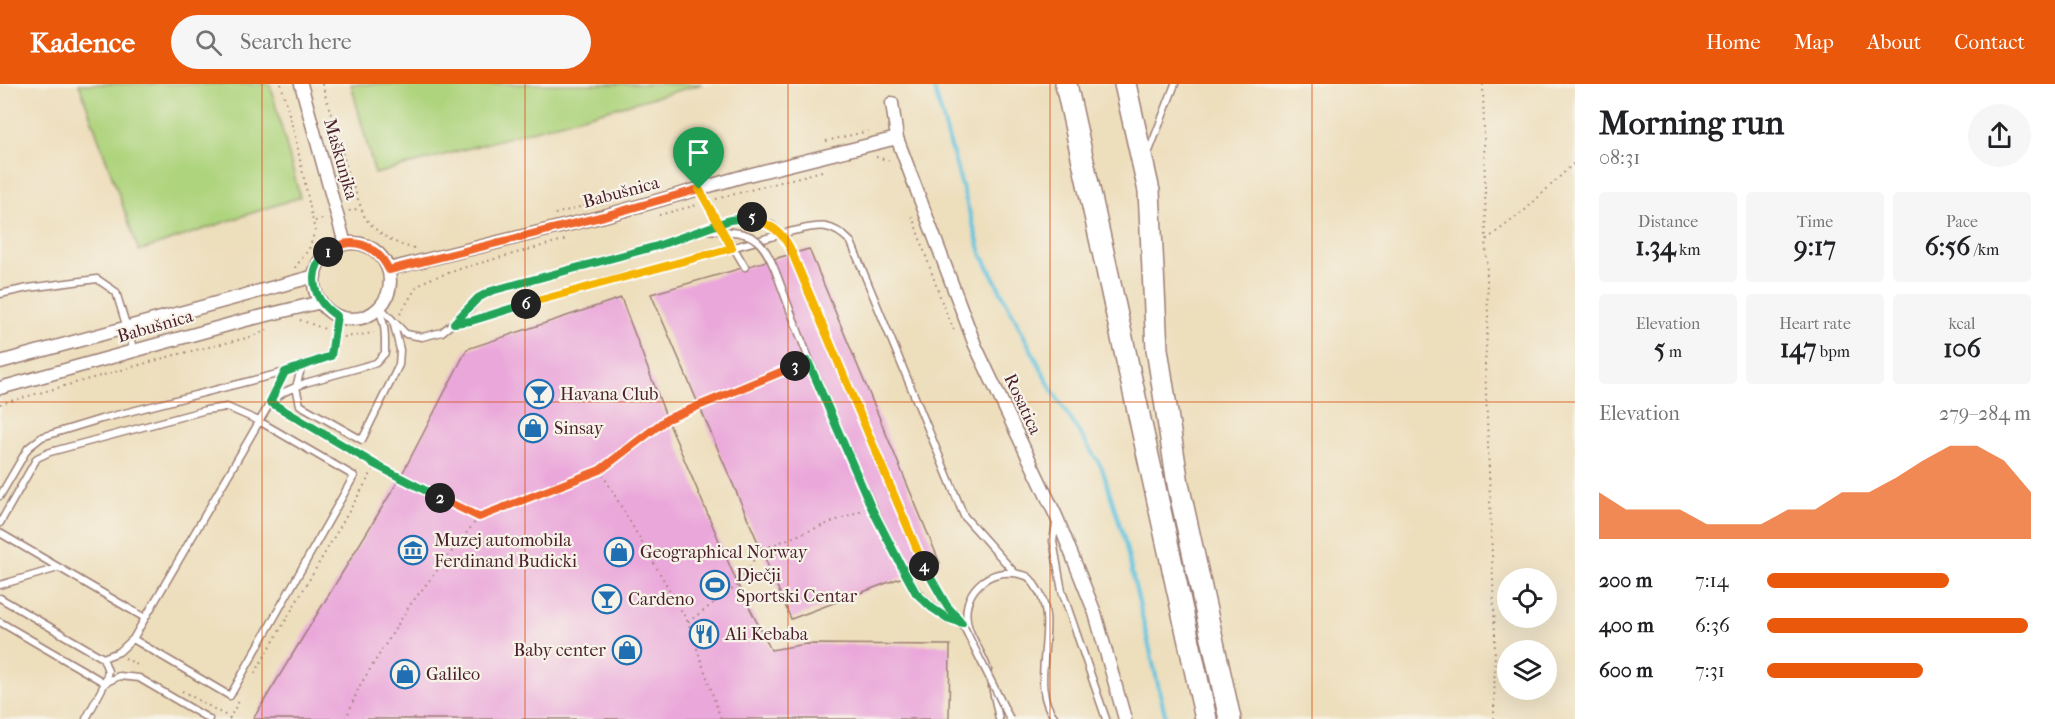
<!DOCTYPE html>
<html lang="en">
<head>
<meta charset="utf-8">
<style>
	body { margin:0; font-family:"IM FELL French Canon",serif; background:#f6f6f6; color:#202124; height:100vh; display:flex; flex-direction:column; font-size:22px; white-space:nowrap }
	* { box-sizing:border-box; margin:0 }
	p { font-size:20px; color:#757577 }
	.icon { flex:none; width:33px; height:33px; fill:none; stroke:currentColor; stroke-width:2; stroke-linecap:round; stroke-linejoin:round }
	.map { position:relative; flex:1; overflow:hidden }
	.side { display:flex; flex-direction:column; background:#fff; width:480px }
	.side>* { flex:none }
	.tools { position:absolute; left:1497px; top:484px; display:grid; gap:12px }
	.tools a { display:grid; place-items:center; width:60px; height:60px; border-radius:50%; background:#fff; box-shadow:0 6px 24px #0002; font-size:30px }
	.pin { position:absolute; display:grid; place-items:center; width:51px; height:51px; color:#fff; margin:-62px -26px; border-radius:50% 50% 50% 0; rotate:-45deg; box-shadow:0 0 6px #0007 }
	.pin .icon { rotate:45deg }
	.km { position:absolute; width:30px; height:30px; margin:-15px; border-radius:50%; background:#222; color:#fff; font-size:16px; line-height:30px; text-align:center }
	.round { display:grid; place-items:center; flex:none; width:63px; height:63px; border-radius:32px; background:#f6f6f6 }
	.head { display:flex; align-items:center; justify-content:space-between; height:102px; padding:0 24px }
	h1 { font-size:33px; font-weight:700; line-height:45px }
	.figures { display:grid; grid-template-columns:repeat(3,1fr); gap:9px; height:102px; padding:6px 24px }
	.figures div { display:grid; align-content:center; border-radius:6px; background:#f6f6f6; text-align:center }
	.figures b { font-size:26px; font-weight:700 }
	.figures small { font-size:16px; font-weight:400 }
	.figures p { font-size:16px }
	.chart { height:168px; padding:12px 24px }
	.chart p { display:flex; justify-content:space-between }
	.chart svg { width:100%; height:108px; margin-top:6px; fill:#ea580c; opacity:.7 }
	ul { padding:0 24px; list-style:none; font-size:20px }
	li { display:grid; grid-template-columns:96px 72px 1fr; align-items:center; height:45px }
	li i { height:15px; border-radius:8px; background:#ea580c }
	header { display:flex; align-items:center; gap:36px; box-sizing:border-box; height:84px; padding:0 30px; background:#ea580c; color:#fff }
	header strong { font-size:28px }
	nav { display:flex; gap:33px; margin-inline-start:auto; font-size:21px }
	.search { width:420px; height:54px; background:#f6f6f6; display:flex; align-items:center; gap:15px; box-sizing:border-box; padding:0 21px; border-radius:33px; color:#757577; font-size:22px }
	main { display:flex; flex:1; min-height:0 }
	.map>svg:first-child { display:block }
</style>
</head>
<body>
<header>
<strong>Kadence</strong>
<div class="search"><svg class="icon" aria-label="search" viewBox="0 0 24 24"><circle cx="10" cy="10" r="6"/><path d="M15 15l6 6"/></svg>Search here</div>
<nav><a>Home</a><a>Map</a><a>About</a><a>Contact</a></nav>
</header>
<main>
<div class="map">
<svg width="1575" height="635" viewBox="0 0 1575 635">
	<rect width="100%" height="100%" fill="#f7f3e8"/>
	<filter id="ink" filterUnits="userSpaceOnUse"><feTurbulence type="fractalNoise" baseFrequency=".0167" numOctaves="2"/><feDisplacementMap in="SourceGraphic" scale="12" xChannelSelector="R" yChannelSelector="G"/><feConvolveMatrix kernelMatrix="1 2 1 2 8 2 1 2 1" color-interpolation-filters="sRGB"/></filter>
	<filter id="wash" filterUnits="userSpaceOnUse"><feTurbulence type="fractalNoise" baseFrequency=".008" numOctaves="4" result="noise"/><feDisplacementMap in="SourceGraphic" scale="24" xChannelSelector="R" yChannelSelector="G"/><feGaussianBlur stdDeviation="1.35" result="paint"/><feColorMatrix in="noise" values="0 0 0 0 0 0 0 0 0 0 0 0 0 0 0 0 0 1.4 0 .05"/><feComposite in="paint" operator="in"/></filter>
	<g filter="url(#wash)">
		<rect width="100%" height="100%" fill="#eddebc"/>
		<path fill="#afd47e" stroke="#7c7a54" stroke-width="1.5" d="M79 0H270L300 113 139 167Z
			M351 0H702L375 90Z"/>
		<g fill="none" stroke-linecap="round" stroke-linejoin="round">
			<path stroke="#60c3de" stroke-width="4" d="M933 0 981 169 1052 306 1102 384 1124 454 1166 635"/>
		</g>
		<g id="blocks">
			<path fill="#eaa7da" d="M809 165 940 479 791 535 651 210Z
				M621 214 667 335 738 501 771 566 806 560 950 561 949 635H253L400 394 467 265Z"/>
		</g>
	</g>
	<g filter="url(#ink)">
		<use href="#blocks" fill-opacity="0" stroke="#9c7e74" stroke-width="1.5"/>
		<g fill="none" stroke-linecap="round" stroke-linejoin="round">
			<g stroke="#9c7e74" stroke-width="9">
				<path id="service" d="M1148 70 1175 0
					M699 105 745 183
					M797 182 924 481 947 522 962 539
					M777 191C814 292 856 392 905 489
					M0 210 28 204 97 195 116 208 134 267
					M380 223 406 250 422 253 442 248 469 226 478 214 491 207 657 162
					M454 239 471 236 789 148C817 142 829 136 851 158L964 432 1014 488
					M302 281 296 303 300 321 362 356 399 281 400 266 393 237
					M273 316 284 308 305 299 376 279 385 269C385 254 386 239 378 225
					M0 412 28 364 42 353 101 335 285 288 331 271 337 232
					M0 439 37 374 50 368 206 326 227 323 259 337 354 392 230 612 133 555
					M1056 440 1053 457 1062 507 1106 635
					M0 449 145 534
					M0 501 58 484
					M0 514 103 574 108 587 105 599 86 635
					M0 538 105 599 119 592 139 594 209 635
					M103 574 119 568 133 555 270 319 285 288
					M988 586C984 572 974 559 969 545 957 510 989 480 1023 491 1030 492 1032 497 1036 503 1063 539 1025 602 1056 635
					M992 602 999 635"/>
			</g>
			<g stroke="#9c7e74" stroke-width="15">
				<path id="minor" d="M301 0 345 160
					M892 19 897 54 975 261 1057 434 1095 529 1125 635
					M314 197a38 38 0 1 1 76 0a38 38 0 1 1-76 0Z
					M389 185 604 132 744 92 897 54
					M0 278 315 192
					M0 304 242 237 321 218"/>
			</g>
			<g stroke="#9c7e74" stroke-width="24">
				<path id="motorway" d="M1066 0 1206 635
					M1125 0 1149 107 1157 265 1178 400 1230 635"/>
			</g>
			<path stroke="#9c7e74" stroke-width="2" stroke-dasharray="1.5 4.5" stroke-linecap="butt" d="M281 0 295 52 315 147 309 165 294 185
				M322 0 349 91 365 134C377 149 399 164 418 164
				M1483 0 1486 156
				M826 57 869 47
				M876 73 891 77
				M716 115 826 86
				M602 121 601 117 644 106
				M349 127 360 124
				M555 130 601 117
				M659 131 697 121
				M912 132 943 221 955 248
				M315 137 326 134
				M400 230 416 204 427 196 466 183 567 155
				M300 236 325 245
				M344 253 374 249
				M0 320 175 271 251 253 269 245
				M279 324 376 381 479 433
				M600 386 667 335 800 280
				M688 538 738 501 760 466 865 425
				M125 574 141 583
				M255 589 376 381
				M182 607 232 635
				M229 635 239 617
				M346 635 359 603 410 521 479 433 600 386 688 538 721 635
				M1494 635 1495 552 1485 280 1488 234 1486 156 1525 126 1575 78"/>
			<use href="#service" stroke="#fff" stroke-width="6"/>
			<use href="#minor" stroke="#fff" stroke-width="12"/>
			<use href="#motorway" stroke="#fff" stroke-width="21"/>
			<g stroke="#9c7e74" stroke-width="9" stroke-linecap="butt">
				<path id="service-bridge" d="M707 146C750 149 760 147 777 191
					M657 162 731 136 752 133 772 141 786 156 797 182
					M905 489C919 513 936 530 962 539L1010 635"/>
			</g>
			<use href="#service-bridge" stroke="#fff" stroke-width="6"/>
		</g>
	</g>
	<g fill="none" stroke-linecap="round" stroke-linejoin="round" filter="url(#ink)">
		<g stroke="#fff" stroke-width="12">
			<path id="split-1" d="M328 168C351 150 377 161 389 186L604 132 699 105"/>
		</g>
		<g stroke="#fff" stroke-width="12">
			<path id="split-2" d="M328 168C304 188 314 218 337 232L331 272 285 288 270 318 376 381 440 414"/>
		</g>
		<g stroke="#fff" stroke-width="12">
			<path id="split-3" d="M440 414 479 433 600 386 667 335 795 282"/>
		</g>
		<g stroke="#fff" stroke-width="12">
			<path id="split-4" d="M795 282 808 277 871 423 905 489 916 509 932 524 947 534 962 539 947 522 924 482"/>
		</g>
		<g stroke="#fff" stroke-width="12">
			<path id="split-5" d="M752 133C770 141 781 146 790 164L924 482"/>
		</g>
		<g stroke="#fff" stroke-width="12">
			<path id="split-6" d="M526 220 471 237 454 239 478 214 491 207 657 162 730 136 752 133"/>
		</g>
		<g stroke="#fff" stroke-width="12">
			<path id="split-7" d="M526 220 732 164 699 105"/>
		</g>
		<use href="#split-1" stroke="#f0652b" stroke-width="8"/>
		<use href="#split-2" stroke="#22a559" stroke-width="8"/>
		<use href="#split-3" stroke="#f0652b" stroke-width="8"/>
		<use href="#split-4" stroke="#22a559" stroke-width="8"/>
		<use href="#split-5" stroke="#f5b400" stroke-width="8"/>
		<use href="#split-6" stroke="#22a559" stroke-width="8"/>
		<use href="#split-7" stroke="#f5b400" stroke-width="8"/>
	</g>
	<path fill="none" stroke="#d8530f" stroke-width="1.5" stroke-opacity="0.55" d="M262 0V635M525 0V635M788 0V635M1050 0V635M1312 0V635M0 318H1575"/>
	<defs>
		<g id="bar-ring" transform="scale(1.5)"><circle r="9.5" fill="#f7f3e8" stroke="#1f6fb2" stroke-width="1.5"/><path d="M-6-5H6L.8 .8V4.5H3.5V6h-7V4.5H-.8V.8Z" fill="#1f6fb2"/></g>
		<g id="shop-ring" transform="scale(1.5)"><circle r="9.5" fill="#f7f3e8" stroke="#1f6fb2" stroke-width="1.5"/><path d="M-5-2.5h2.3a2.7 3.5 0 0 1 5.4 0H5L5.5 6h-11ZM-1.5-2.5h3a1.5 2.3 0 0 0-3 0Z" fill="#1f6fb2"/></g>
		<g id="museum-ring" transform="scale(1.5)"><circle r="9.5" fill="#f7f3e8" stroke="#1f6fb2" stroke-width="1.5"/><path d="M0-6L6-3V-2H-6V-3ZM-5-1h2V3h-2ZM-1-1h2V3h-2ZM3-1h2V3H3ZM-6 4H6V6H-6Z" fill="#1f6fb2"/></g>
		<g id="stadium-ring" transform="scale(1.5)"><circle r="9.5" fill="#f7f3e8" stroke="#1f6fb2" stroke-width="1.5"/><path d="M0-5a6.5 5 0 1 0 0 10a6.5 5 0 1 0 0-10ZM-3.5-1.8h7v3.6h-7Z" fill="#1f6fb2"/></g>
		<g id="restaurant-ring" transform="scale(1.5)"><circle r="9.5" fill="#f7f3e8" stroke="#1f6fb2" stroke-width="1.5"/><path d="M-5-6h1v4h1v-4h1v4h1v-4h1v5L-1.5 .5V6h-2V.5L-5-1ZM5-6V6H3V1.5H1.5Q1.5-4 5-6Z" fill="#1f6fb2"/></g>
	</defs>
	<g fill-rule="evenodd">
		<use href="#bar-ring" x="539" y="310"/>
		<use href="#shop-ring" x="533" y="344"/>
		<use href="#museum-ring" x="413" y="466"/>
		<use href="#shop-ring" x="619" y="468"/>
		<use href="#stadium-ring" x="715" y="501"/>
		<use href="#bar-ring" x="607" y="515"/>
		<use href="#restaurant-ring" x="704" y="550"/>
		<use href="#shop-ring" x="627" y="566"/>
		<use href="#shop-ring" x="405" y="590"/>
	</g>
	<g text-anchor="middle" stroke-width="4.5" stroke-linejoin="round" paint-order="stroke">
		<g font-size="18" fill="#4a1f2b" stroke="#f7f3e8">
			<text transform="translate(341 75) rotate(74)" y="6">Maškunjka</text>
			<text transform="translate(621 108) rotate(-15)" y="6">Babušnica</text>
			<text transform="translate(155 242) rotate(-16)" y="6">Babušnica</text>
			<text transform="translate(1023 320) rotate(65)" y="6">Rosatica</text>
		</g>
		<g font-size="18" fill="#4a1f2b" stroke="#f7f3e8" text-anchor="start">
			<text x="560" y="316">Havana Club</text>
			<text x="554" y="350">Sinsay</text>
			<text x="434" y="462">Muzej automobila<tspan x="434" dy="21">Ferdinand Budicki</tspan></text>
			<text x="640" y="474">Geographical Norway</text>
			<text x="736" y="497">Dječji<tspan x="736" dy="21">Sportski Centar</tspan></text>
			<text x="628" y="521">Cardeno</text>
			<text x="725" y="556">Ali Kebaba</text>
			<text x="606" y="572" text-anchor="end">Baby center</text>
			<text x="426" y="596">Galileo</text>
		</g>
	</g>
</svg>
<div class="tools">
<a><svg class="icon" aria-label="locate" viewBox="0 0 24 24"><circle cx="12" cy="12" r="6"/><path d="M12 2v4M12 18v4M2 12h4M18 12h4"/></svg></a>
<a><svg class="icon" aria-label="layers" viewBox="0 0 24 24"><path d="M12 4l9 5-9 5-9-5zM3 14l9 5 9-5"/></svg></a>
</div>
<div class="pin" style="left:699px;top:105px;background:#1e9e55"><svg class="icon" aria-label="arrive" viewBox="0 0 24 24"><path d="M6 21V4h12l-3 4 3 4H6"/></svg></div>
<b class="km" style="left:328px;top:168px">1</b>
<b class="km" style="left:440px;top:414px">2</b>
<b class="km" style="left:795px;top:282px">3</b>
<b class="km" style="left:924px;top:482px">4</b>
<b class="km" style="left:752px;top:133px">5</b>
<b class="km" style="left:526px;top:220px">6</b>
</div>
<section class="side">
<div class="head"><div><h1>Morning run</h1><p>08:31</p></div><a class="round"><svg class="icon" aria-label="share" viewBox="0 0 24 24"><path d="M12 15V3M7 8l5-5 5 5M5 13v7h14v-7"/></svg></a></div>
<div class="figures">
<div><p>Distance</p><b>1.34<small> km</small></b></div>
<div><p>Time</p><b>9:17</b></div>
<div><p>Pace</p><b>6:56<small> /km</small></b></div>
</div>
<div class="figures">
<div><p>Elevation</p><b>5<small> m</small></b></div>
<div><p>Heart rate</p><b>147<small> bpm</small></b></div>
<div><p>kcal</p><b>106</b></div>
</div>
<div class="chart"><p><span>Elevation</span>279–284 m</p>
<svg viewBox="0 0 160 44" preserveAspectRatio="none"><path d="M0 44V25L10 32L20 32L30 32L40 38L50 38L60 38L70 32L80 32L90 25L100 25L110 19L120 12L130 6L140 6L150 12L160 25V44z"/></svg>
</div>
<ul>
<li><b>200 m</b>7:14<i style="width:69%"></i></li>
<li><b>400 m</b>6:36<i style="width:99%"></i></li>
<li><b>600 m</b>7:31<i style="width:59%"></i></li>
</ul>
</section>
</main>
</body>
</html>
